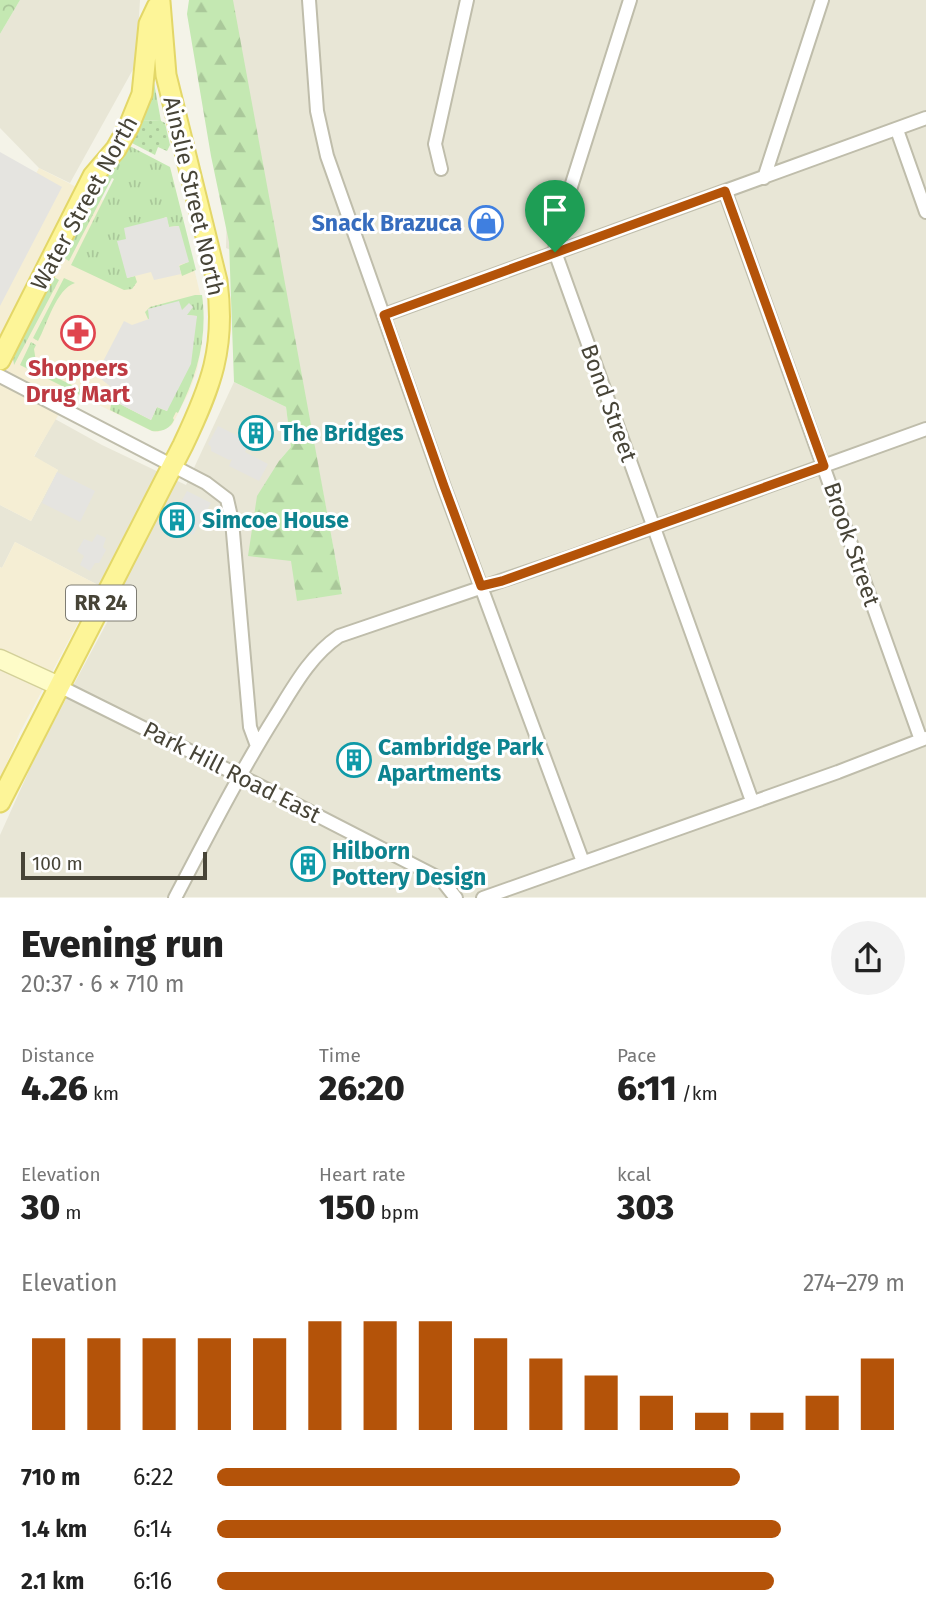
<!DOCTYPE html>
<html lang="en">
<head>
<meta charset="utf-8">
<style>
	body { margin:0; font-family:"Fira Sans",sans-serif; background:#f2f2f2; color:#222; height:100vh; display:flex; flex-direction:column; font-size:26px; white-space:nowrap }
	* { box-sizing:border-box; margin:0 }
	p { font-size:23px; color:#767676 }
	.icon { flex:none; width:38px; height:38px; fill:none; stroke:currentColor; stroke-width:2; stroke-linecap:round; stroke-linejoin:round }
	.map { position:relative; height:898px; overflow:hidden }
	.sheet { display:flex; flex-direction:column; background:#fff; flex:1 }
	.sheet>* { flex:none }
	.scale { position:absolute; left:21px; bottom:18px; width:186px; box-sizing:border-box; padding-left:7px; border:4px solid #474437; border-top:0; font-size:19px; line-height:24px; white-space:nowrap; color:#474437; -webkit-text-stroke:5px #fff; paint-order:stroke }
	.pin { position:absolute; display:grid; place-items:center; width:60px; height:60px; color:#fff; margin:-72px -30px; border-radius:50% 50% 50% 0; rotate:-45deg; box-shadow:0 0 7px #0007 }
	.pin .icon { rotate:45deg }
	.round { display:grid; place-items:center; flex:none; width:74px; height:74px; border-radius:37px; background:#f2f2f2 }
	.summary { display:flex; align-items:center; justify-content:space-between; height:119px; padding:0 21px }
	h1 { font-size:38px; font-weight:800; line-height:52px }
	.metrics { display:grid; grid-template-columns:repeat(3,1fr); gap:10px; height:119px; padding:7px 21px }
	.metrics div { display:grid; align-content:center }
	.metrics b { font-size:35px; font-weight:800 }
	.metrics small { font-size:19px; font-weight:400 }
	.metrics p { font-size:19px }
	.chart { height:196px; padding:14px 21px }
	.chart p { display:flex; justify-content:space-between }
	.chart svg { width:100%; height:126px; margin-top:7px; stroke:#b45309; stroke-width:6 }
	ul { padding:0 21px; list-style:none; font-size:23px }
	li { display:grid; grid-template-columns:112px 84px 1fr; align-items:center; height:52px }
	li i { height:18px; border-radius:9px; background:#b45309 }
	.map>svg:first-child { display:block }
</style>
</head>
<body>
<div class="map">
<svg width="926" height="898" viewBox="0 0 926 898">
	<defs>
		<pattern id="grass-tufts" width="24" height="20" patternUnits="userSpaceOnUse" patternTransform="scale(1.75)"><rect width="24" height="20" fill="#c4e8b2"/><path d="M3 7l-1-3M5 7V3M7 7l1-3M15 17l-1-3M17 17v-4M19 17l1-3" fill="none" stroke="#aac89a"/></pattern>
		<pattern id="forest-firs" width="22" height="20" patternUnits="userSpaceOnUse" patternTransform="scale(1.75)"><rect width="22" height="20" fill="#c4e8b2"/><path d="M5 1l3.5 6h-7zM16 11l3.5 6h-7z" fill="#aac89a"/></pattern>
		<pattern id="park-crowns" width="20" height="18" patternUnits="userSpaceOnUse" patternTransform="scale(1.75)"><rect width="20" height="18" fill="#c4e8b2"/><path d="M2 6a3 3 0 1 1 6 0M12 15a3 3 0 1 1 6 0" fill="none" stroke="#aac89a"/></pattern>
		<pattern id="garden-dots" width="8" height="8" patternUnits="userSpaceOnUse" patternTransform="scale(1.75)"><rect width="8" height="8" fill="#c4e8b2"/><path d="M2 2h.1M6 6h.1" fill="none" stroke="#aac89a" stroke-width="1.8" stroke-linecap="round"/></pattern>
	</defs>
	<rect width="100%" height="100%" fill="#f4f3e8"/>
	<path fill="#e8e6d6" d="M20 0H140L136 64 70 183 39 168 0 128V34Z
		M232 0H926V897H0V835L37 753 119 600 98 585 15 542 2 568 0 567V505L31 521 58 470 34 457 55 419 102 445 186 485 234 382 286 407 291 447 279 461 291 561 342 593 281 271 226 248Z"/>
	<path fill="#f5eed4" d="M170 167 202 302V344L197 370 189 392 172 425 158 432 152 431 72 392 34 456 58 470 31 521 0 505V240L39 168 104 201 114 179 107 174Z
		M15 542 98 585 20 732 0 779V567L2 568Z"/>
	<path fill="url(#grass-tufts)" d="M153 77 161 121 141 120Z
		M126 144 170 167 196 270 182 276 179 266 188 262 178 226 169 227 166 217 126 237 127 278 135 276 137 282 132 289 124 290 71 265 114 179 112 178 69 261 64 258 107 174Z
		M54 277 59 280 14 365 13 356Z
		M64 278 75 283C56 289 47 325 38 341L33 338Z
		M195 295H202C208 337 197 376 178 413L176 412 173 418 174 420C170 429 162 432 152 431L110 410 112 400 151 420 157 407 167 411 197 316 186 315 182 311 148 319 145 312 150 307Z
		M31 342 36 345 34 349 37 368 88 393V399L20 365Z"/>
	<path fill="url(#forest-firs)" d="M189 0H233L342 594 297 601 291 561 248 556 257 496 279 461 291 447 286 407 234 382 229 242 211 156 187 14Z"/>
	<path fill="url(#park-crowns)" d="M0 0H20L0 34Z"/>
	<path fill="url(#garden-dots)" d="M141 120 161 121 165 123 170 145 167 151 158 147 155 155 128 141Z"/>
	<path fill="#e5e4e0" d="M0 152 62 187 0 306Z
		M167 217 169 227 179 226 189 262 179 265 181 274 154 280 151 272 127 278 117 241 126 239 124 228Z
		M179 301 182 310 189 303 193 307 187 315 197 316 191 364 167 411 157 407 151 420 112 400 116 391 96 375 124 321 132 325 149 319 148 309Z
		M218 426 250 442 245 452 268 464 259 481 229 466 232 459 229 460 211 451V447L208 444Z
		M57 472 95 491 80 522 42 503Z
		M187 491 211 503 193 535 185 531 190 522 183 519 188 508 180 504Z
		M97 534 106 538 103 547 106 550 99 563H95L90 571 80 565 84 556 77 551 84 539 92 542Z"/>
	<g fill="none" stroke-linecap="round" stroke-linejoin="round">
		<g stroke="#bfbdab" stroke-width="16">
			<path id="minor" d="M309 0 317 111 327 156 444 487 583 862
				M630 0 557 231 555 252 752 801
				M897 130 926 212
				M441 169 435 144 467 0
				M764 178 822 0
				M725 191 921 740
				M384 315 926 118
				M0 376 206 483 227 499 232 521 250 727 257 746
				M59 686 254 783 441 879 456 898
				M175 898C208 835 239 774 276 715 294 686 310 656 339 636L568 558 926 429
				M483 898 838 772 926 738"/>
		</g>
		<g stroke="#d3d099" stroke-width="21">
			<path id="secondary" d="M0 659 59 686"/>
		</g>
		<g stroke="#e3d768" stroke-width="23">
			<path id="primary" d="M0 360 93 176 116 149 129 126 142 94 149 24 157 7
				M0 802 183 445C211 386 226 348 217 281L166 75 160 2"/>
		</g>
		<use href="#minor" stroke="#fff" stroke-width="12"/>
		<use href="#secondary" stroke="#fefcc8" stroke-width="18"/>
		<use href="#primary" stroke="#fdf598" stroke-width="19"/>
	</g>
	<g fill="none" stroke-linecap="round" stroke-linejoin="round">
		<g stroke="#fff" stroke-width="14">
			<path id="route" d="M725 191 824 466 502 581 481 586 444 486 384 315Z"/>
		</g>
		<use href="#route" stroke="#b45309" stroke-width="9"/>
	</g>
	<defs>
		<g id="shop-ring" transform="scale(1.75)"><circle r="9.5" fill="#fff" stroke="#3f7fe0" stroke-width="1.5"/><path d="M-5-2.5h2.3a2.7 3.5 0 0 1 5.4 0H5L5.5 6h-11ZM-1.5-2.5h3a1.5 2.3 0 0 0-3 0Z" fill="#3f7fe0"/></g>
		<g id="pharmacy-ring" transform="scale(1.75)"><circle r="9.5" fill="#fff" stroke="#e0444e" stroke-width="1.5"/><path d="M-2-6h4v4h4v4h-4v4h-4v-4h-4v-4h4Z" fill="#e0444e"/></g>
		<g id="building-ring" transform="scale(1.75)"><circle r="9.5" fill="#fff" stroke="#0f9aa8" stroke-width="1.5"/><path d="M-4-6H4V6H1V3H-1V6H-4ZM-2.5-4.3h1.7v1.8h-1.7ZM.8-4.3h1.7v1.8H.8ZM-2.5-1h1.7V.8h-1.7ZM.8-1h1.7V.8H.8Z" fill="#0f9aa8"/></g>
	</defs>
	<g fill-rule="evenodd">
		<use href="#shop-ring" x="486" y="223"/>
		<use href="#pharmacy-ring" x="78" y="333"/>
		<use href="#building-ring" x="256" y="433"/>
		<use href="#building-ring" x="177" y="520"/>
		<use href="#building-ring" x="354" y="760"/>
		<use href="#building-ring" x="308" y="864"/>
	</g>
	<g text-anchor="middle" stroke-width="6" stroke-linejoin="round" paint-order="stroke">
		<rect fill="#fff" stroke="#7e7c73" stroke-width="2" x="66" y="585.5" width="70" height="35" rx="5"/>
		<g font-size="21" font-weight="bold" fill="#474437">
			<text x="101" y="610">RR 24</text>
		</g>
		<g font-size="23" fill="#474437" stroke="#fff">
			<text transform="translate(194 196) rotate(77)" y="8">Ainslie Street North</text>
			<text transform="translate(84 203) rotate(-61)" y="8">Water Street North</text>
			<text transform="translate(609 403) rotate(70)" y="8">Bond Street</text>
			<text transform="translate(852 544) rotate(71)" y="8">Brook Street</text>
			<text transform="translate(232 772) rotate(27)" y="8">Park Hill Road East</text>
		</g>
		<g font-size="23" font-weight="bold" fill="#366cbe" stroke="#fff" text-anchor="end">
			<text x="462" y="231">Snack Brazuca</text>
		</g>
		<g font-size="23" font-weight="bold" fill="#be3a42" stroke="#fff">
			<text x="78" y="376">Shoppers<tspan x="78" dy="26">Drug Mart</tspan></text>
		</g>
		<g font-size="23" font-weight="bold" fill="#0d838f" stroke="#fff" text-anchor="start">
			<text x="280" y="441">The Bridges</text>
			<text x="202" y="528">Simcoe House</text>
			<text x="378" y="755">Cambridge Park<tspan x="378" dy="26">Apartments</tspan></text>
			<text x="332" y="859">Hilborn<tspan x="332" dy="26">Pottery Design</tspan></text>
		</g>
	</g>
</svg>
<div class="scale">100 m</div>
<div class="pin" style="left:555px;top:252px;background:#1e9e55"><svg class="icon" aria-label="arrive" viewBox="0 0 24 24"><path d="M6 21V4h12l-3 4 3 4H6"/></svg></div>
</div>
<section class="sheet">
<div class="summary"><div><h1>Evening run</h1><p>20:37 · 6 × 710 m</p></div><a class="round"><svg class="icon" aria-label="share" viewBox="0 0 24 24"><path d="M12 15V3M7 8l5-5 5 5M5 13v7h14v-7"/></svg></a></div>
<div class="metrics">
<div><p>Distance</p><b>4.26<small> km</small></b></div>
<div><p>Time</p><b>26:20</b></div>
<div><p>Pace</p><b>6:11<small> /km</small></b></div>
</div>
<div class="metrics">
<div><p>Elevation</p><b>30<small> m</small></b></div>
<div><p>Heart rate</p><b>150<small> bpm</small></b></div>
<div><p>kcal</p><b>303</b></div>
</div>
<div class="chart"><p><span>Elevation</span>274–279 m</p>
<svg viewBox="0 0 160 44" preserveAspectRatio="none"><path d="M5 44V12M15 44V12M25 44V12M35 44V12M45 44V12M55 44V6M65 44V6M75 44V6M85 44V12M95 44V19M105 44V25M115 44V32M125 44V38M135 44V38M145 44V32M155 44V19"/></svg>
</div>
<ul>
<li><b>710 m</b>6:22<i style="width:76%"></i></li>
<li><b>1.4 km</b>6:14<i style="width:82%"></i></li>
<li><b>2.1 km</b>6:16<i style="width:81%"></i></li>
</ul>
</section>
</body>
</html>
